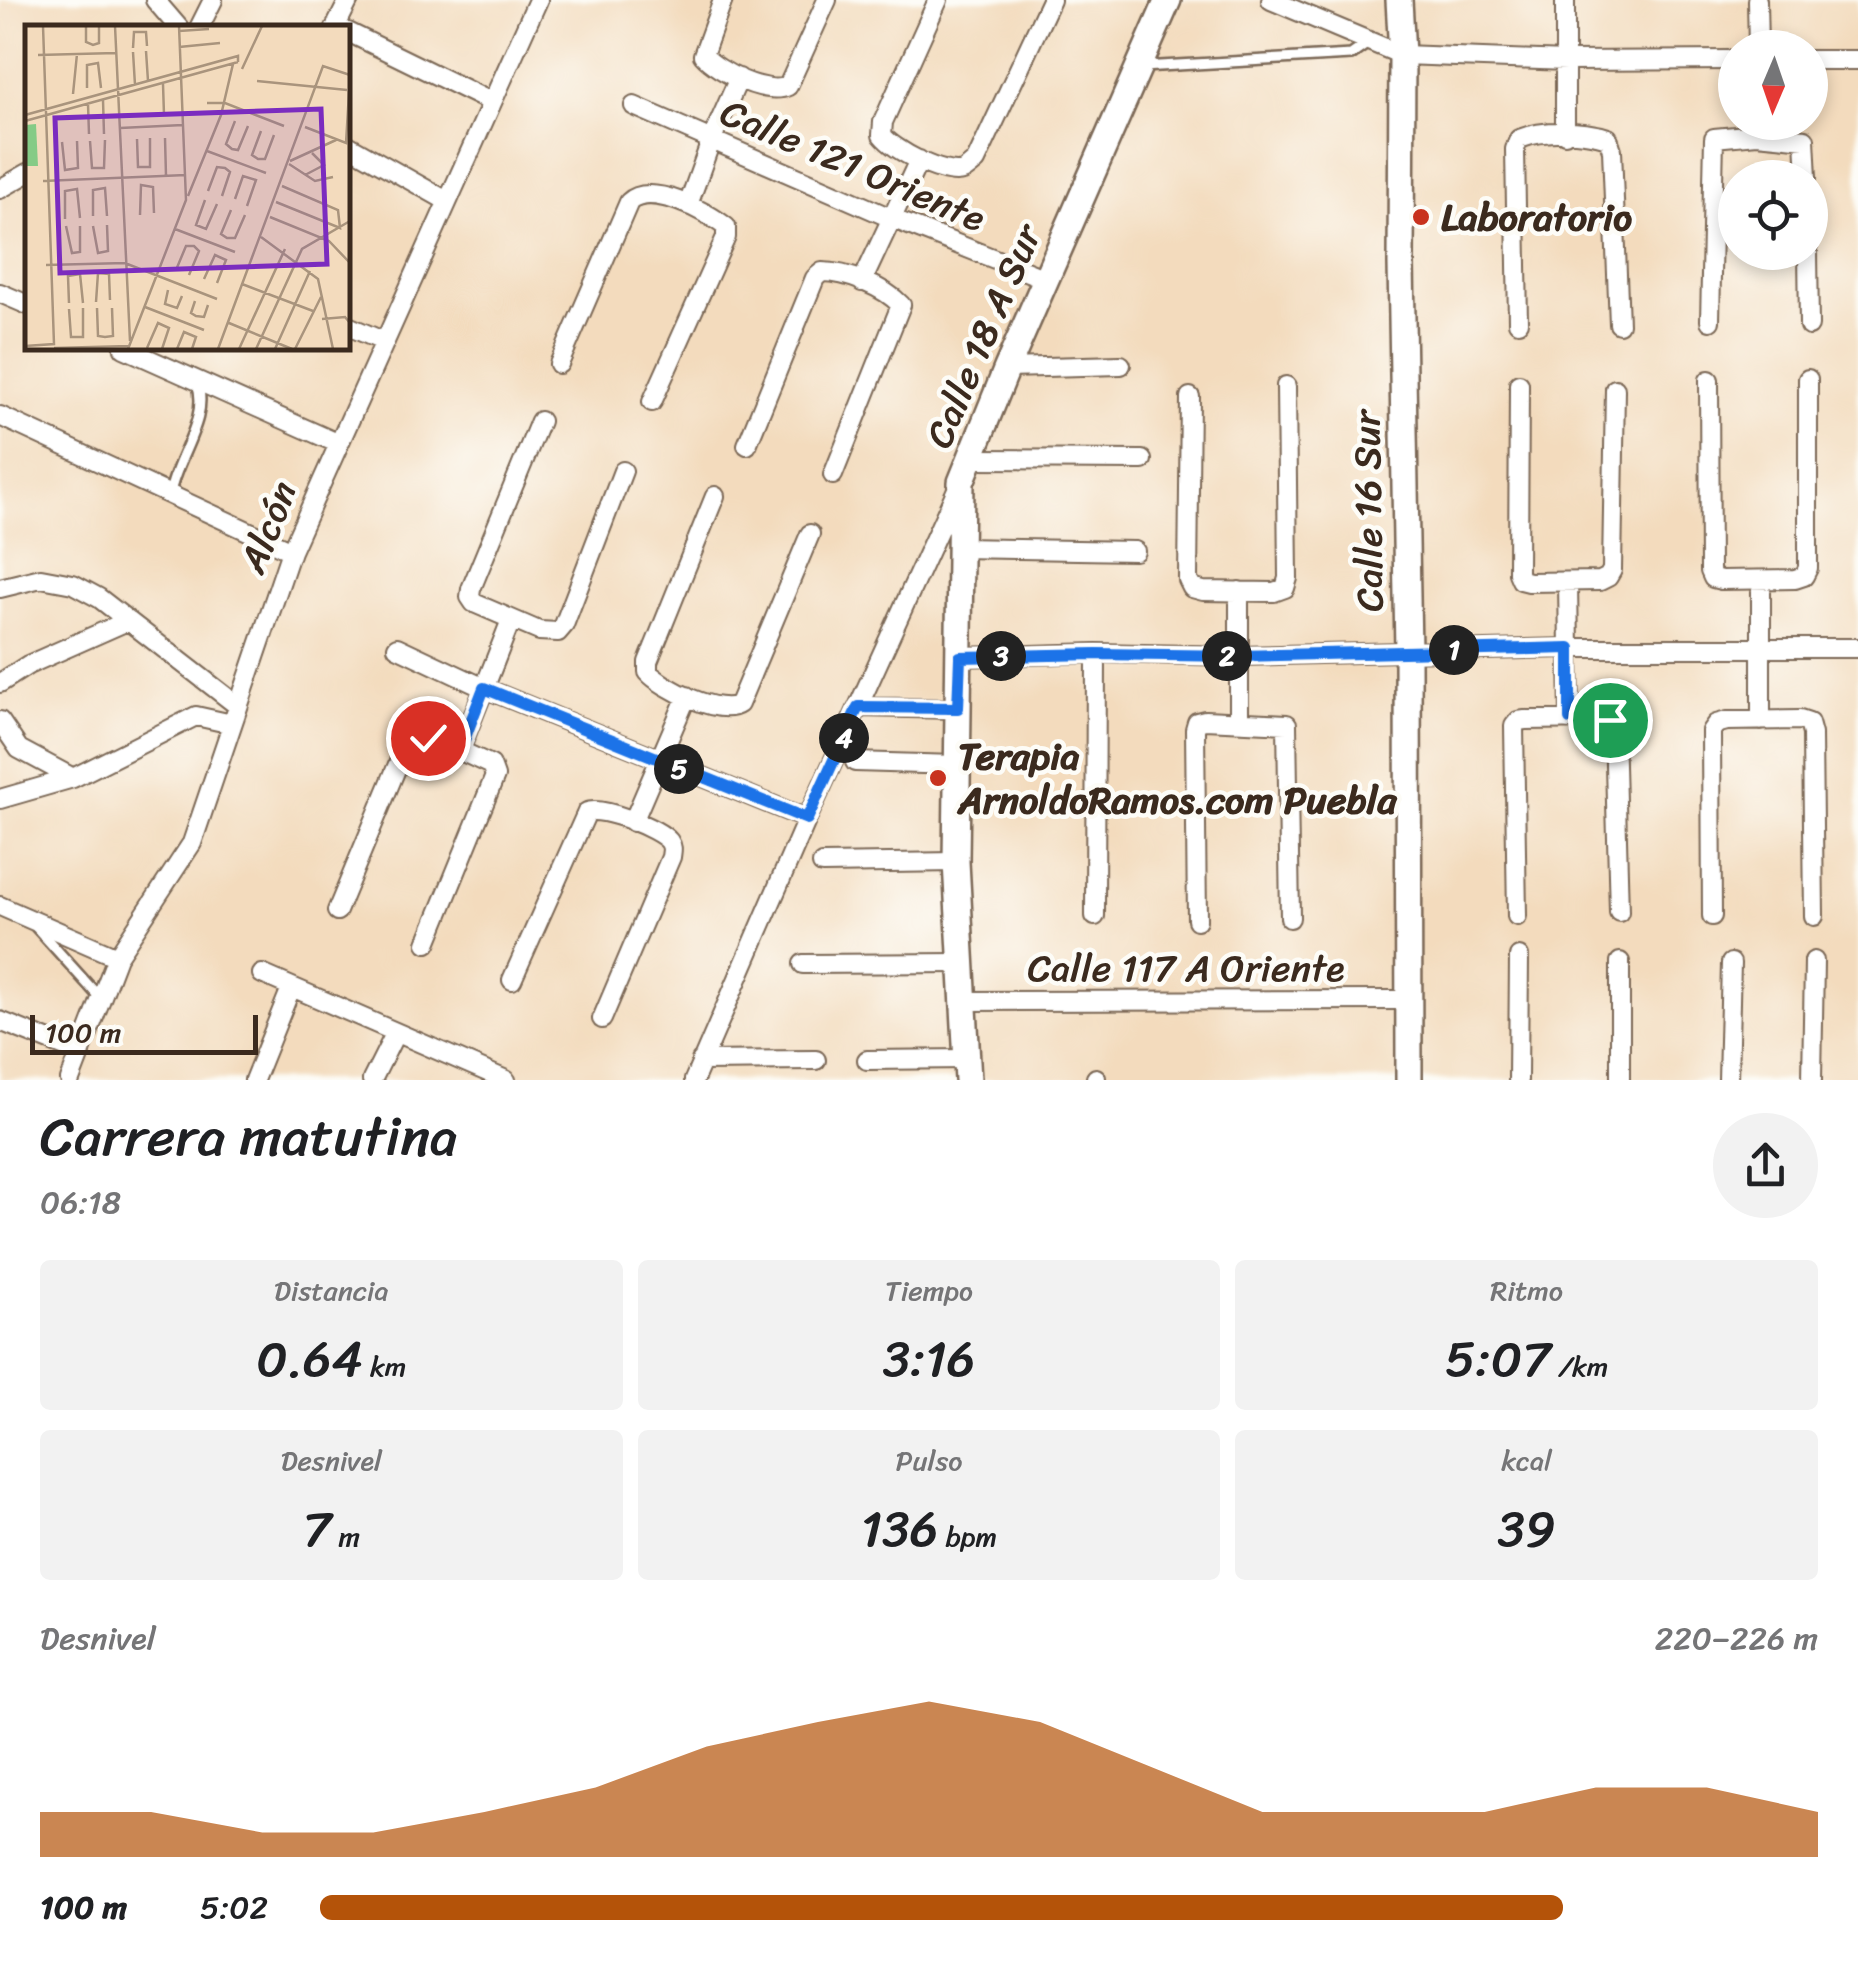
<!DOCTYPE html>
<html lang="es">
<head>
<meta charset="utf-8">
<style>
	body { margin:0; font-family:Sriracha,sans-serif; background:#f2f2f2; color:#202124; height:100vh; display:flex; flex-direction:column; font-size:38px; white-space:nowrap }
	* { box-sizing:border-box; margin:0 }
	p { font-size:32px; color:#757577 }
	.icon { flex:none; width:55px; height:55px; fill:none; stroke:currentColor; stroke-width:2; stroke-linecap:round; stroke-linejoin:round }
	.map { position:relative; height:1080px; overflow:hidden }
	.details { display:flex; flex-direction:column; background:#fff; flex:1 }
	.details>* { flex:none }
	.needle { width:65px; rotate:182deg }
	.tools { position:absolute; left:1718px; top:30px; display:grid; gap:20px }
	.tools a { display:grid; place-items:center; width:110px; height:110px; border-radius:50%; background:#fff; box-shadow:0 5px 15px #0003; font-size:50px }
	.scale { position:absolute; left:30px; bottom:25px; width:228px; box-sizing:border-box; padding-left:10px; border:5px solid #3b2a1e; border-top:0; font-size:28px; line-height:35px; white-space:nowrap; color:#3b2a1e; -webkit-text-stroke:8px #fdfcf7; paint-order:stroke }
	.pin { position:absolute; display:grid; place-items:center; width:85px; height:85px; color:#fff; margin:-42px; border:5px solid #fff; border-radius:50%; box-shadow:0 2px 10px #0007 }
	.km { position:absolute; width:50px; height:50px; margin:-25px; border-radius:50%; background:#222; color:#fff; font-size:28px; line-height:50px; text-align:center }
	.round { display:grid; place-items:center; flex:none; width:105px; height:105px; border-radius:52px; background:#f2f2f2 }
	.summary { display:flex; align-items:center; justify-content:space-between; height:170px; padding:0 40px }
	h1 { font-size:55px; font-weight:600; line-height:75px }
	.stats { display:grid; grid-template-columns:repeat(3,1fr); gap:15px; height:170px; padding:10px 40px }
	.stats div { display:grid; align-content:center; border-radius:10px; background:#f2f2f2; text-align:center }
	.stats b { font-size:50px; font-weight:600 }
	.stats small { font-size:28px; font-weight:400 }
	.stats p { font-size:28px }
	.chart { height:280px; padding:20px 40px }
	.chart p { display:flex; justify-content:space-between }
	.chart svg { width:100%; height:180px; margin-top:10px; fill:#b45309; opacity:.7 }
	ul { padding:0 40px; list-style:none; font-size:32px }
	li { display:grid; grid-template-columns:160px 120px 1fr; align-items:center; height:75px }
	li i { height:25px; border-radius:12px; background:#b45309 }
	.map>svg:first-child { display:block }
</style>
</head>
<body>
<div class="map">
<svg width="1858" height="1080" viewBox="0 0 1858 1080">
	<rect width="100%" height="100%" fill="#fdfcf7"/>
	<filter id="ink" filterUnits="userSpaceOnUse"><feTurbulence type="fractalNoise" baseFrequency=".01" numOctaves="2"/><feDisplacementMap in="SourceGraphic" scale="20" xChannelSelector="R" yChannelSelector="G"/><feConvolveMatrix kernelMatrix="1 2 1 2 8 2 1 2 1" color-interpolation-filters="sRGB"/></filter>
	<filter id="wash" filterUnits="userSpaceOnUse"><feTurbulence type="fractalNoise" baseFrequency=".0048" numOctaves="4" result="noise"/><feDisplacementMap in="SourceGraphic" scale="40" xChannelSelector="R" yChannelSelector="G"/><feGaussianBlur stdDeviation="2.25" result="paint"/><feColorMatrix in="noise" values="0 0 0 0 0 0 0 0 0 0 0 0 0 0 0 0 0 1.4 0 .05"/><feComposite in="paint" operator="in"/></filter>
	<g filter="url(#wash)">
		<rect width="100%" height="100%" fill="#f3dbbd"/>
	</g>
	<g filter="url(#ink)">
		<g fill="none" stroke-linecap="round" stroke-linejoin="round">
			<g stroke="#7b6856" stroke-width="14">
				<path id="lane" d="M1142 67 1351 55 1368 43
					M170 493C177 456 210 418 197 383
					M36 927 101 999"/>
			</g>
			<g stroke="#7b6856" stroke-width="22">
				<path id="street" d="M155 0 179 28
					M723 0 703 55C718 72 767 96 788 86L827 0
					M938 0 883 122 882 135C894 150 943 177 963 171 967 169 972 164 976 161L1051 0
					M1271 0 1402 55 1567 61 1735 60
					M1565 0V134
					M1757 0 1758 48
					M199 28 213 0
					M335 28 349 0
					M348 32 491 102
					M1810 60H1858
					M634 106 891 218 1048 280
					M348 145 447 201
					M0 189 28 173
					M688 205 711 141 739 78
					M1808 252 1809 326
					M862 282 919 160
					M0 293 28 305
					M1710 321 1714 138 1757 134 1805 139 1807 178
					M1518 322 1515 149 1519 139C1543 129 1583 130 1608 138L1612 150 1619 324
					M348 326 385 342
					M124 348 337 443
					M559 364 629 202C650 182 707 211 726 227V237L652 402
					M1007 368 1121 365
					M1709 380 1710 571 1713 578 1721 580 1795 579 1804 576 1808 568V379
					M1519 384 1518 573 1521 580 1529 582 1600 581 1608 577 1612 570 1615 389
					M1190 397 1188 580 1192 588 1203 591 1274 592 1285 588 1288 578 1286 386
					M0 416 291 551
					M540 421 471 589 470 597 474 603 539 631 558 632 564 625 623 471
					M747 445 815 278 822 272C847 272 884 287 901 305L833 475
					M969 459 1142 460
					M715 496 648 662V672C662 688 721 717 739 704L810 534
					M959 548 1135 551
					M1761 580V721
					M1568 582 1570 719
					M0 588 41 578 73 584 99 598 238 706
					M1239 591V720
					M397 647 484 688 807 819
					M960 657 1096 653 1239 656 1569 648H1858
					M0 683 28 665 125 622
					M858 707 958 709
					M0 721 19 749 73 778
					M460 750 511 620
					M855 762 956 765
					M0 799 73 778 196 716 232 724
					M633 822 687 696
					M822 864 956 862
					M0 906 117 957
					M337 911 406 745 418 738 452 747 491 765 495 776 427 943
					M1095 916 1096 653
					M1517 916 1514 726 1518 721 1525 720 1602 719 1610 721 1614 728 1619 912
					M1712 916 1711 731 1716 724 1727 721 1800 720 1809 723 1812 734 1814 916
					M1197 920 1195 729 1197 722 1205 720 1287 724 1290 918
					M803 964 962 963
					M262 974 506 1080
					M512 980 587 812C602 806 658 828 669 841 673 847 672 850 671 857L602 1019
					M965 1001 1409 1000
					M0 1021 80 1053
					M867 1060 968 1059
					M701 1061 816 1060
					M1096 1078V1080
					M70 1080 117 957 192 843 291 551 538 0
					M254 1080 291 988
					M372 1080 395 1034
					M694 1080 807 819 958 487
					M1518 1080 1519 957
					M1620 1080V962
					M1728 1080 1731 963
					M1812 1080 1814 961"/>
			</g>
			<g stroke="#7b6856" stroke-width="30">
				<path id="secondary" d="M1399 0 1402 55 1401 264 1408 651 1409 1080
					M968 1080 956 862 961 482 1007 368 1168 0"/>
			</g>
			<use href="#lane" stroke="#fff" stroke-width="9"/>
			<use href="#street" stroke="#fff" stroke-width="18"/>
			<use href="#secondary" stroke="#fff" stroke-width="25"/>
		</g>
	</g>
	<g fill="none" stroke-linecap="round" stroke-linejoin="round" filter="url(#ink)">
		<g stroke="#fff" stroke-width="20">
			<path id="route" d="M428 738 460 750 484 688 807 819 858 707 958 708 960 657 1096 654 1239 656 1570 648V719L1610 720"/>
		</g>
		<use href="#route" stroke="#1a73e8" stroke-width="12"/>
	</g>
	<g fill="#c8321e" stroke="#fdfcf7" stroke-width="4">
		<circle cx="1421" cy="217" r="10"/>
		<circle cx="938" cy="778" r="10"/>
	</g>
	<g text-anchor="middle" stroke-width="9" stroke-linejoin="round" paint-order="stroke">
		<g font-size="38" fill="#3b2a1e" stroke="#fdfcf7">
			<text transform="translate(853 165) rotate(23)" y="13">Calle 121 Oriente</text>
			<text transform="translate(983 336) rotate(-67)" y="13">Calle 18 A Sur</text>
			<text transform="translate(1368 511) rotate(-91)" y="13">Calle 16 Sur</text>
			<text transform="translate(268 527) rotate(-68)" y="13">Alcón</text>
			<text x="1186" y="981">Calle 117 A Oriente</text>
		</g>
		<g font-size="38" font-weight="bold" fill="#3b2a1e" stroke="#fdfcf7" text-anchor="start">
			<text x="1441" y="230">Laboratorio</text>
			<text x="958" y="769">Terapia<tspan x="958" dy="44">ArnoldoRamos.com Puebla</tspan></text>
		</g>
	</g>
	<g transform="translate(25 25)">
		<rect width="325" height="325" fill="#f3dbbd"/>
		<path d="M11 99 13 141H0V100Z" fill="#85cb86"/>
		<path fill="none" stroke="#a9947d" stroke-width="2.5" d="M61 1V17L68 20 74 18V1M90 1 105 316M154 6 184 4M154 22 195 18M108 23 109 7H121L122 21M121 26 123 56M108 27 110 60M13 30 91 28M217 44 237 1M232 56 322 65M138 59 139 90M62 63V40L73 38 76 63M48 69 52 29M78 75 79 109M182 78H200L259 101M63 79 64 109M0 90 213 31V37M0 96 213 37M210 96 201 119 207 124 213 125 223 101M280 102 321 118 325 51M95 103 158 100M236 106 227 130 233 134H240L249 110M140 113 141 151M112 114 113 142H125V113M65 116 67 143H79L80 115M37 117 40 145 53 143 52 116M182 126 241 148M265 136 311 115M264 139 290 156 308 152M280 150 299 140 287 128M18 156 161 150M183 166 192 142 200 143 205 147 197 171M163 171 196 90 208 39M210 174 218 151 231 155 222 181M180 175 171 200 181 204 192 179M251 177 315 203 313 185 257 161M206 185 196 209 202 213H210L220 190M115 190 116 160 128 162 129 188M68 191V165L80 163 82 191M245 192 304 216 325 238M40 194V166L52 164 55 193M41 201 47 228 55 227V201M68 201 73 228 83 226 82 200M150 204 210 227M236 212 293 254 308 324M21 240 100 238 192 274M151 245 161 221H169L174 226 164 250M179 254 190 230 201 235 192 258M217 259 288 286M143 265 140 279 152 283 157 271M170 276 166 288 171 291 179 292 183 280M71 277 73 248 84 249 85 275M44 278 43 251 55 249 58 278M120 282 179 305M72 283 73 311 80 312 88 311 87 283M44 284 46 312H58V283M297 294 320 292 325 298M204 298 267 324M0 321 29 319 18 1M29 323 104 321M122 323 133 298 144 303 137 324M103 324 161 175 154 1M152 324 159 307 171 312 167 324M193 324 298 41 325 50M214 324 260 224M231 324 277 224 325 196M250 324 285 246M270 324 296 272"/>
		<path fill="#7b2cbf" fill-opacity="0.15" stroke="#7b2cbf" stroke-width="5" d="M296 84 302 239 35 248 30 93Z"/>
		<rect width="325" height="325" fill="none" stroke="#3b2a1e" stroke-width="5"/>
	</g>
</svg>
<div class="tools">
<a><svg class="needle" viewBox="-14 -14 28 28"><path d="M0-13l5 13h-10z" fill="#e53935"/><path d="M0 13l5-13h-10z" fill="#757577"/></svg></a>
<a><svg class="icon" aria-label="locate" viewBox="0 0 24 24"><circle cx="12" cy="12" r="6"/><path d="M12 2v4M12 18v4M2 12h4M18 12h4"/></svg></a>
</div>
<div class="scale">100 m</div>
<div class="pin" style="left:1610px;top:720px;background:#1e9e55"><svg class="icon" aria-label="arrive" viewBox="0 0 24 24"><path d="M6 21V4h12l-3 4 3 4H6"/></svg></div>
<div class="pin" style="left:428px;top:738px;background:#d93025"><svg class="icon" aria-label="check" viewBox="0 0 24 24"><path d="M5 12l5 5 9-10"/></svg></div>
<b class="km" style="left:1454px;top:650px">1</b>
<b class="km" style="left:1227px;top:656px">2</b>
<b class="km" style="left:1001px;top:656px">3</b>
<b class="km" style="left:844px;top:738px">4</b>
<b class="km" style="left:679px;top:769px">5</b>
</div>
<section class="details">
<div class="summary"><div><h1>Carrera matutina</h1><p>06:18</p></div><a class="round"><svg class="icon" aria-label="share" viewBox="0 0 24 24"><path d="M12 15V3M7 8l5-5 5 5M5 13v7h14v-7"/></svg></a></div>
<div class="stats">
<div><p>Distancia</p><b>0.64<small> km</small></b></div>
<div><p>Tiempo</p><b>3:16</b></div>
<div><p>Ritmo</p><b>5:07<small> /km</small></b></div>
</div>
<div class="stats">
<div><p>Desnivel</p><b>7<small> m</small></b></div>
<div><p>Pulso</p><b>136<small> bpm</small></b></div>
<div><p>kcal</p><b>39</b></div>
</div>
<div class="chart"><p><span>Desnivel</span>220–226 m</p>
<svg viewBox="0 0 160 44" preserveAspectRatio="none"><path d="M0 44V33L10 33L20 38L30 38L40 33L50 27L60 17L70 11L80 6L90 11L100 22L110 33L120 33L130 33L140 27L150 27L160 33V44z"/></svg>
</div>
<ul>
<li><b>100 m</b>5:02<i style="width:83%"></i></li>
</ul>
</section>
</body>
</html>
